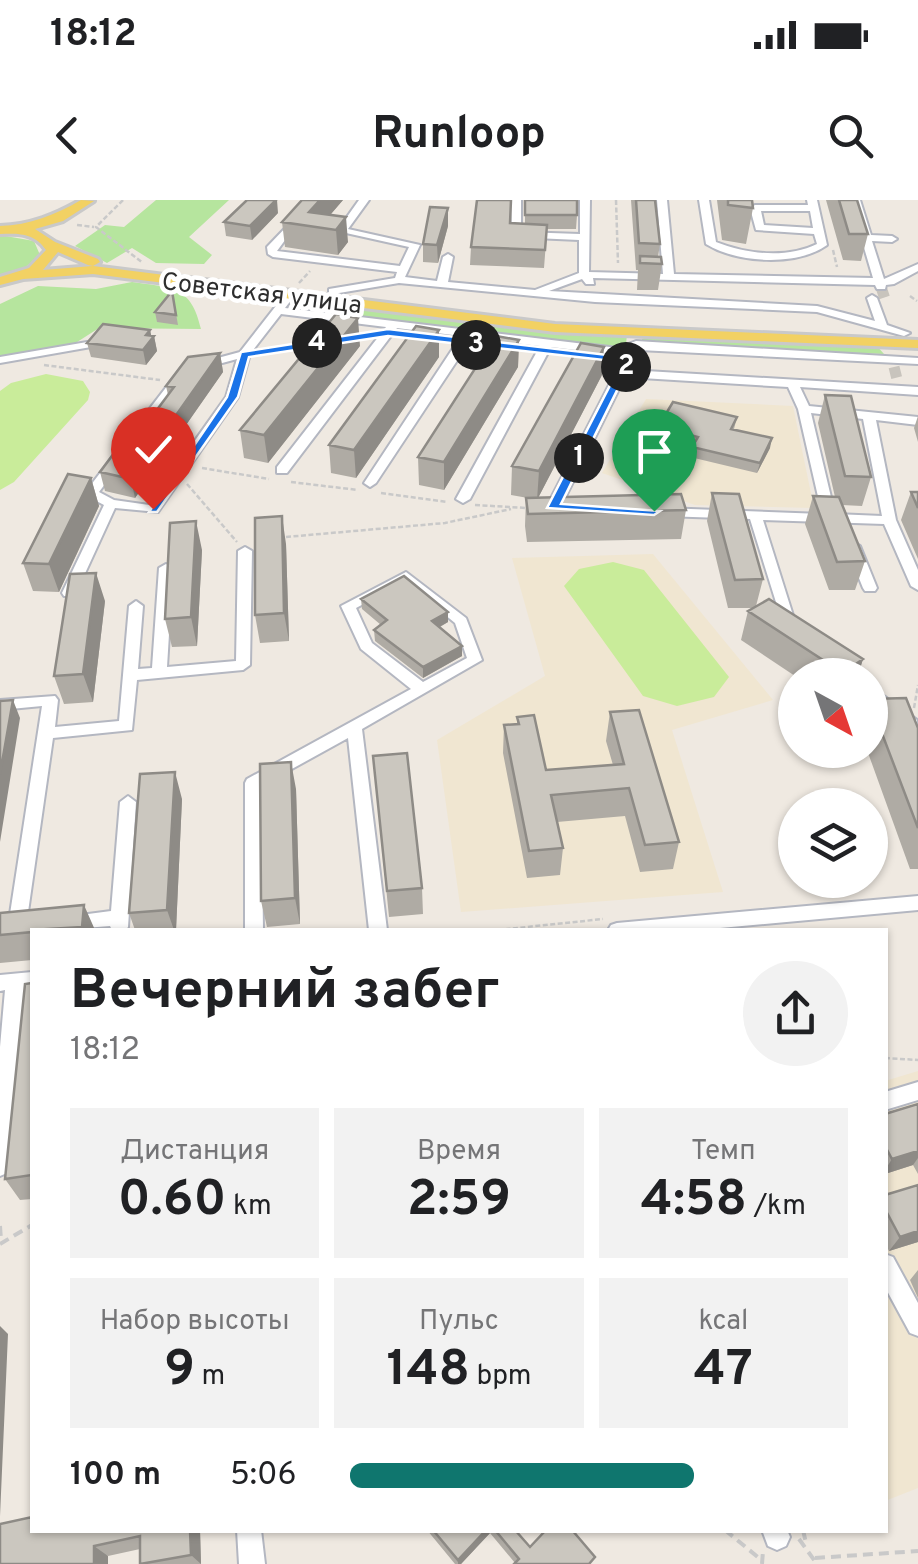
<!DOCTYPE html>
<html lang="ru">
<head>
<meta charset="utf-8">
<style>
	body { margin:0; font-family:Overpass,sans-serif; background:#f2f2f2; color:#202124; height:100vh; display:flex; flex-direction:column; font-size:38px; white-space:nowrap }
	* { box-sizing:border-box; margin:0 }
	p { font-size:32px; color:#757577 }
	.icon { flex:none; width:55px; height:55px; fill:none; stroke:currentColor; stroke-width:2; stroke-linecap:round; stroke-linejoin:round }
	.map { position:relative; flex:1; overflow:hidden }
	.side { position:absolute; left:30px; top:728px; width:858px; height:605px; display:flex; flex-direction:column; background:#fff; border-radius:0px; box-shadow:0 2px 8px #0004 }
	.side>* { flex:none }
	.needle { width:65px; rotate:140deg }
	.controls { position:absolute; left:778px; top:458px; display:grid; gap:20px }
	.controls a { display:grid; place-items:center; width:110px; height:110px; border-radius:50%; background:#fff; box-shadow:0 2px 8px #0004; font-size:50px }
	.pin { position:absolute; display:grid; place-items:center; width:85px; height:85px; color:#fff; margin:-102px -42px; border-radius:50% 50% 50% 0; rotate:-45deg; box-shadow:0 0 10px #0007 }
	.pin .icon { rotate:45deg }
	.km { position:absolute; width:50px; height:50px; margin:-25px; border-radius:50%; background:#222; color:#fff; font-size:28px; line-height:50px; text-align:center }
	.round { display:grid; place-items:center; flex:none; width:105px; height:105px; border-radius:52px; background:#f2f2f2 }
	.headline { display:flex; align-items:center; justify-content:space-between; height:170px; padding:0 40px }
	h1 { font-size:55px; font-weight:700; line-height:75px }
	.metrics { display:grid; grid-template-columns:repeat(3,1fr); gap:15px; height:170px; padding:10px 40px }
	.metrics div { display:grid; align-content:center; border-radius:0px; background:#f2f2f2; text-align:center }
	.metrics b { font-size:50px; font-weight:700 }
	.metrics small { font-size:28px; font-weight:400 }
	.metrics p { font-size:28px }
	ul { padding:0 40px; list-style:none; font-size:32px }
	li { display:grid; grid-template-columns:160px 120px 1fr; align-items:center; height:75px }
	li i { height:25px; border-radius:12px; background:#0f766e }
	.status { display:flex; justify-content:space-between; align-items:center; height:70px; padding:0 50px; background:#fff; direction:ltr }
	.status svg { height:28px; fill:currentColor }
	header { display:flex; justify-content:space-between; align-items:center; height:130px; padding:0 40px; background:#fff; font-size:45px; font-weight:700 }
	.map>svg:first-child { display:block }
</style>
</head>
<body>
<div class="status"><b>18:12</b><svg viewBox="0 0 49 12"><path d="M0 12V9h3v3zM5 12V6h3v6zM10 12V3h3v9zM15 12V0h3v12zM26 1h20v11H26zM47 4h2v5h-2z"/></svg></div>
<header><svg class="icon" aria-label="back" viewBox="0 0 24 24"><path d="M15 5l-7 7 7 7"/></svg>Runloop<svg class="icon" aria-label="search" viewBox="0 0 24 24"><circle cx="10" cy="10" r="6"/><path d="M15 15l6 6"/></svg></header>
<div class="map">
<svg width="918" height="1364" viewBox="0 0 918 1364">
	<rect width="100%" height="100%" fill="#efe9e1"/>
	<path fill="#f0e6d1" d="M646 199 793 206 814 308 695 305 602 273Z
		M653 354 773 500 672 530 723 692 461 712 437 540 545 476 512 358Z
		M918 871V1288L885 1301V881Z"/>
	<path fill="#b6e59e" d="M156 0H229L189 37 212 55 204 64 156 63 132 48 107 63 75 46 105 25 124 27Z
		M0 35 34 41 40 55 26 67 0 75Z
		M132 82C172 88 191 85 201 129L99 128 74 144 0 158V104L38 86 96 89Z
		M372 109 627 135 626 144 615 147 330 115Z
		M652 136 876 145 884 154 642 144V139Z"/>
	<path fill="#c9ec9a" d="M46 174 83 181 90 192 88 200 14 282 0 290V191L11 183Z
		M613 362 644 370 729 477 714 497 677 506 643 496 564 386 579 369Z"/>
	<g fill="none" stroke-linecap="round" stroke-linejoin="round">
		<path stroke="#c8c4bd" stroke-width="11" stroke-dasharray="11 5" stroke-linecap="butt" d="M881 87 885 99
			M894 167 897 179"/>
		<g stroke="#b4b7c1" stroke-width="4">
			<path id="minor" d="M359 0H369L348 29 420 45 405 77 437 81 443 57 448 54 453 57 448 82 535 90 579 73V40L512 37 511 0H521V32L580 34V0H590L589 72 663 74 657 0H667L674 74 873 78 850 0H860L871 35 892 36 897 39 892 42 872 41 884 79 918 64V71L894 84 886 85 885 89H877L875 85 593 78 594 84H586L582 79 549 91 817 106 875 121 867 98 872 95 877 98 887 125 910 133 904 136 817 112 595 102 399 83 333 94 329 93V89L395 78 397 72 273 57 268 54 267 47 291 22 296 25 277 51 400 66 409 47 337 31Z
				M699 0H709L716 42C747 54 786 59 817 44L814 34 756 30 750 8 755 5H808L807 0H817L827 45C796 67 737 63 706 44ZM761 11H810L813 28 764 25Z
				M290 92 295 95 285 108 618 148 636 141 918 158V164L639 150 629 170 918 187V195L800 187 809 206 918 217V225L876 220 896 320 918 370V390L911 386 884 324 763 320 797 428 790 433 785 431 750 319 664 316 657 312 664 308 822 314 798 209 788 187 625 177 562 304 570 308 563 312 548 311 546 308 625 154 619 155 551 147 470 299 463 303 456 299 540 146 472 138 376 283 370 287 364 283 461 136 397 128 287 273H277V267L386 127 281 114 250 154 238 197 158 312 115 308 76 393 74 396H64L62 393 104 305 87 296V290L181 168 240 152 286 93ZM237 159 226 197 149 305 114 300 99 292 189 172ZM811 213 863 219 882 316 835 314Z
				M87 142 91 143V147L0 163V157Z
				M853 342 860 346 877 388 875 391H865L863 388 846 346Z
				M245 347 252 351 250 465 243 470 137 480 132 530 53 538 27 719 34 726 31 731 17 734 11 732 8 727 42 506 0 510V500L55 496 58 500 55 527 119 521 129 406 136 401 143 406 138 469 152 468 159 368 166 364 173 368 167 467 236 461 238 351Z
				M406 372 466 418 482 460 362 529 387 730H369L348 538 261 586 263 730H245V583L247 579 411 489 361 449 341 406ZM405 382 455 423 467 458 423 482 372 443 356 408Z
				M870 486 917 520 918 546 912 544 905 527 870 499Z
				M128 596 136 602 128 727 126 730H112L110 726 71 729 65 727 62 722 65 717 111 711 120 602Z
				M918 696V710L698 730H608L611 725 617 723Z
				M32 772V788L24 789 10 966 7 973 0 976V847L5 790 0 791V775Z
				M918 882V900L885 910V892Z
				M885 1054 893 1057 918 1103V1136L910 1133 885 1087Z
				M237 1330H261L265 1364H239Z
				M762 1330H787L790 1337 786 1346 777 1350 768 1346Z"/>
		</g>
		<g stroke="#c9c9c9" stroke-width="6">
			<path id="major" d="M81 0 94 1 63 21 35 29 55 42 98 59 100 62 93 66 555 124 918 140V148L555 132 93 74 23 79 0 85V77L29 68 46 50C35 33 18 33 0 34V26C30 25 55 15 81 0ZM58 52 88 65 93 66 43 70Z"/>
		</g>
		<path stroke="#c9c9c9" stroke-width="2.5" stroke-dasharray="5 2.5" stroke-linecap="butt" d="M123 0 96 27 143 63
			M616 0 618 63
			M77 25 94 27
			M833 50 837 67
			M299 83 310 71
			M910 96 917 101
			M266 151 312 144
			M44 165 160 180
			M202 268 269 279
			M291 282 358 290
			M187 284 237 342
			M381 293 447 302
			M475 305 527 308
			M286 337 445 323 511 309
			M914 508 918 485
			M498 730 603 719
			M885 858 918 860"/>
		<path stroke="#c9c9c9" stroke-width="4" stroke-dasharray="10 6" stroke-linecap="butt" d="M0 1026 1 1040
			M0 1044 32 1025
			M725 1330 759 1358
			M803 1330 806 1343
			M799 1339 817 1364
			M815 1358 918 1351
			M762 1364 763 1351"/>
		<use href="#minor" fill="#fff" fill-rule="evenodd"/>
		<use href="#major" fill="#f2d163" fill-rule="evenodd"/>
	</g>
	<path fill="#afaba4" d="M302 0H343L330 15 348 42 338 55 285 47 282 22Z
		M525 0 577 15 576 29H547L544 68 470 65 471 47 510 23 525 24Z
		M631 0H655L660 44 658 57 662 64 658 90H637L638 70H636Z
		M717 0H752L753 8 746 44 722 40Z
		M826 0H857L868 34 861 61 843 60Z
		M448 8V26L438 63 423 62V44Z
		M278 13 252 40 226 36 224 22Z
		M172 91 178 125 157 122 155 112Z
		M150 130 151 136H154L157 151 146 165 91 157 87 143Z
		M439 130V157L356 278 331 273 329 245Z
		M519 140 518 167 444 290 419 285 418 257Z
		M360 146 268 263 244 258 240 230Z
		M220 153 223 172 135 298 105 291 100 272 138 235 168 195 166 186Z
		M602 175 538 298 686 310 681 339 527 342 525 326 526 298H528L511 295 512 266Z
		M825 195 871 277 862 306 842 305 865 361 855 390H829L805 324 813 296 835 297 818 223Z
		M918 216V242L914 228Z
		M737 217 734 229 770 248 757 273 690 257 692 246 656 237 658 227Z
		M91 278 99 306 59 392 33 391 23 363Z
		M911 292H918V359L901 320Z
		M712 293 763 379 756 406 863 459 858 475 795 476 741 440 748 411 754 408H728L707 321Z
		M286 344 289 441 260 443 255 415Z
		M202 350 197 446 172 447 165 419Z
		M361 399 448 412V422L440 427 462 456 423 478 375 441 374 430 381 425 362 409Z
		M105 401 93 502 64 504 54 476Z
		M870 499 918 528V669H910L867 550H870Z
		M610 512 679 642 673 669 640 672 625 616 557 622 563 648 560 675 527 678 503 553 504 525 517 524V517L546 570 613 565 606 541Z
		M373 556 422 688 423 714 389 717Z
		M296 589 300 724 267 727 261 701Z
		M182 599 176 730H135L129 713Z
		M0 713 95 730H32V760L0 763Z
		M32 783V999L20 1000 5 979Z
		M918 904V974L913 965 885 974V914Z
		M885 995 918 1042 889 1051 885 1043Z
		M918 1070V1098L910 1080Z
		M32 1330H200L201 1364H145L140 1349 108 1356Z
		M427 1330H515L530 1347 515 1363 490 1333 461 1364H455Z"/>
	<path fill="#8e8b86" d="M277 0 278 13 252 40 250 26Z
		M320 0H343L319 28 309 12Z
		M448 8V26L438 63 437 45Z
		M346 17 348 42 338 55 336 30Z
		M358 118 360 146 268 263 264 235Z
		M150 130 152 139 154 136 157 151 146 165 143 150 146 135Z
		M439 130V157L356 278 354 250Z
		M519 140 518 167 444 290V262Z
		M604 147 602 175 537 300 539 271Z
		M220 153 223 172 135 298 131 279Z
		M772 238 770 248 757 273 760 263Z
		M91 278 99 306 59 392 49 364Z
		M282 316 286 344 289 441 284 413Z
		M196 321 202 350 197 446 191 417Z
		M96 373 105 401 93 502 83 474Z
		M448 412V422L432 431V421Z
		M462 446V456L423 478V467Z
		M863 459 858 475H842L843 473Z
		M13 500 20 518 0 642V574Z
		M291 562 296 589 300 724 295 698Z
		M175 572 182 599 176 730H174L167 710Z
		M84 705 95 730H83L82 727Z
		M918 951V958L913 965 885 974V970L892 959Z
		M918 1031V1042L889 1051 900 1037Z
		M0 1126 8 1134 0 1316Z
		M190 1330H200L201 1364 191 1355Z
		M486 1330H490V1333L461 1364H458V1360Z
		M94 1346 108 1356V1364H94Z"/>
	<path fill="#cbc7bf" stroke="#8e8b86" stroke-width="2.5" d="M247 0H276L250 26 224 22Z
		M302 0H320L309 12 346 17 336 30 282 22Z
		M477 0H511L510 23 547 25 545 50 471 47Z
		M525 0H577V15H525Z
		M636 0H655L660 44 639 43Z
		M728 0H752L753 8 728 5Z
		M839 0H857L868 34H849Z
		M430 7 448 8 437 45 423 44Z
		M640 56 661 57 662 64 640 63Z
		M172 91 176 115 155 112Z
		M336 114 358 118 264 235 240 230Z
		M103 124 150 130 146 135 154 136 143 150 87 143Z
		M416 126 439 130 354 250 329 245Z
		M496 136 519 140 444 262 418 257Z
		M581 143 604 147 539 271 512 266Z
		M220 153 131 279 100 272 129 233 138 235 174 187 166 186 188 157Z
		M825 195 851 196 871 277 845 276Z
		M673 202 737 217 731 229 772 238 760 263 692 247 698 237 658 227Z
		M68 274 91 278 49 364 23 363Z
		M911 292H918V308Z
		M712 293 739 294 763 379 735 380Z
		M681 294 686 310 528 314 526 298Z
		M813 296 839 297 865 361 837 362Z
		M282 316 284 413 255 415V318Z
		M196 321 191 417 165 419 170 323Z
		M96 373 83 474 54 476 70 374Z
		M404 376 448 412 432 421 462 446 423 467 374 430 387 420 361 399Z
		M769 399 863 459 843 473 748 411Z
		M906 498 918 528V628L870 502V499Z
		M13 500 0 574V501Z
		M639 510 679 642 645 645 629 588 551 595 563 648 529 651 504 525 519 524 517 517 534 515 546 570 624 564 610 512Z
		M407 553 422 688 387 691 373 556Z
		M291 562 295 698 261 701 260 564Z
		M175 572 167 710 129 713 140 574Z
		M84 705 82 727 32 730V732L0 735V713Z
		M32 783V975L5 979 25 784Z
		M918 904V951L892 959 885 946V914Z
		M918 985V1031L900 1037 885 1009V995Z
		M32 1317V1330H190L191 1355 140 1364V1336L94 1346V1364H0V1324Z
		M433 1330H486L458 1360Z
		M495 1330H515L530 1347 546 1330H572L595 1357 589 1364H514L519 1359Z"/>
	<path fill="#1a73e8" stroke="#fff" stroke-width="2.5" d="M388 129 633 158 561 304 660 311 654 315 547 308 622 162 388 136 249 157 238 197 157 312H149L227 197 241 152Z"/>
	<g text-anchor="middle" stroke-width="9" stroke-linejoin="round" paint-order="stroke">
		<g font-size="25" fill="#2e2e2e" stroke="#fff">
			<text transform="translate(262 92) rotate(7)" y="9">Советская улица</text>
		</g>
	</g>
</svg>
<div class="controls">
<a><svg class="needle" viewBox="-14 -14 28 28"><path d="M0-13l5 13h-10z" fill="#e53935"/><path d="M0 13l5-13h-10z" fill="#757577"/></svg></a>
<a><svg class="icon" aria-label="layers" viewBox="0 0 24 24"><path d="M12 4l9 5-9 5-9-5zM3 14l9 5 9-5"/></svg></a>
</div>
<div class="pin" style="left:654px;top:311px;background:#1e9e55"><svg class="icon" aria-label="arrive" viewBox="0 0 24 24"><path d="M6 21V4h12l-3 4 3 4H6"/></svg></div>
<div class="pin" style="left:153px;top:309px;background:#d93025"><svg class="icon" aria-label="check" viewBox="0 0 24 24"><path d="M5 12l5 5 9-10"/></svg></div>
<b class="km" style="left:579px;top:258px">1</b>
<b class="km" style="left:626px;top:167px">2</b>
<b class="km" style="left:476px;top:145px">3</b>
<b class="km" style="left:317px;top:143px">4</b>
<section class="side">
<div class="headline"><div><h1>Вечерний забег</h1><p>18:12</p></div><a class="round"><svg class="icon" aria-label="share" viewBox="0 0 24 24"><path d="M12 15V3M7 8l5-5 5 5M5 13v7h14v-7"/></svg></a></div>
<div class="metrics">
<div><p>Дистанция</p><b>0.60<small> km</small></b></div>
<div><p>Время</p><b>2:59</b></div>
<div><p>Темп</p><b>4:58<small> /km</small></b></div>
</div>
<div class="metrics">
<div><p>Набор высоты</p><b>9<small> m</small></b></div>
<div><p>Пульс</p><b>148<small> bpm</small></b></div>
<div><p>kcal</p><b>47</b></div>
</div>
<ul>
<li><b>100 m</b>5:06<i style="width:69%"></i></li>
</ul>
</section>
</div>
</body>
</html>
